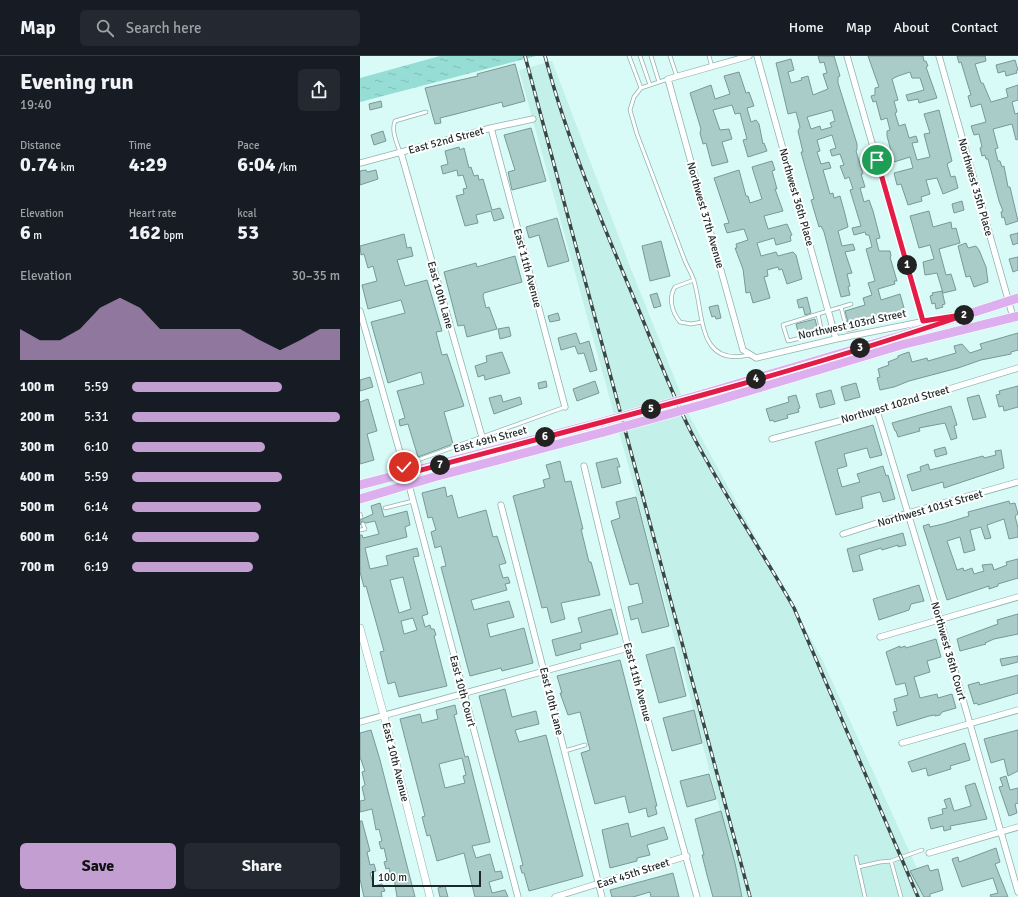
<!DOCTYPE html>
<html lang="en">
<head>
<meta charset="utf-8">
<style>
	body { margin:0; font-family:Signika,sans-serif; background:#242831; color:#f1f3f6; height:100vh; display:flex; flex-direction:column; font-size:15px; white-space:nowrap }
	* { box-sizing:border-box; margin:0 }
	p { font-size:13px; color:#9ea1a6 }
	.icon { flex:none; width:22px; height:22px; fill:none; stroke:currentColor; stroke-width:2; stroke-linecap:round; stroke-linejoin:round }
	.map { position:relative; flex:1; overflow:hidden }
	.sheet { display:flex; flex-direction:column; background:#171b24; width:360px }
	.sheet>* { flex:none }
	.scale { position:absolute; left:12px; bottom:10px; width:109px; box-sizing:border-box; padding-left:4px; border:2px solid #1c2928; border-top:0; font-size:11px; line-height:14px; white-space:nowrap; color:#1c2928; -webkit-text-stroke:3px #fff; paint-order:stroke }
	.pin { position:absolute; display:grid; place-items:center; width:34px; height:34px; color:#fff; margin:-17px; border:2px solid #fff; border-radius:50%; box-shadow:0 1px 4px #0007 }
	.km { position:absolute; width:20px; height:20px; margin:-10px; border-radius:50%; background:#222; color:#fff; font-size:11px; line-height:20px; text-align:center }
	.round { display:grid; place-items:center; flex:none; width:42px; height:42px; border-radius:6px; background:#242831 }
	.summary { display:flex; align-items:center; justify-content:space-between; height:68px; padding:0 20px }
	h1 { font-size:22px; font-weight:700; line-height:30px }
	.figures { display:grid; grid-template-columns:repeat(3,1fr); gap:6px; height:68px; padding:4px 20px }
	.figures div { display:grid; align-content:center }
	.figures b { font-size:20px; font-weight:700 }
	.figures small { font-size:11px; font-weight:400 }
	.figures p { font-size:11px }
	.chart { height:112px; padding:8px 20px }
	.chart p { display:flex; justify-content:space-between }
	.chart svg { width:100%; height:72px; margin-top:4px; fill:#c29ed1; opacity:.7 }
	.action { display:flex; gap:8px; margin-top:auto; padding:8px 20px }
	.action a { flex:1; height:46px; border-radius:6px; background:#c29ed1; color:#111; font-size:16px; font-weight:700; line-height:46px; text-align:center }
	.action a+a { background:#242831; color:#f1f3f6 }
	ul { padding:0 20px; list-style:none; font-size:13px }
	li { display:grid; grid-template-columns:64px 48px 1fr; align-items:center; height:30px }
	li i { height:10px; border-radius:5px; background:#c29ed1 }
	header { display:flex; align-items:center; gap:24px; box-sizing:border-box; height:56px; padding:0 20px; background:#171b24; border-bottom:1px solid #363941 }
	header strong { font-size:19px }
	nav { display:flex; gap:22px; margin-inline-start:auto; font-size:14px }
	.search { width:280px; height:36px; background:#242831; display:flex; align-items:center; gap:10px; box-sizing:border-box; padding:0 14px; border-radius:6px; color:#9ea1a6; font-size:15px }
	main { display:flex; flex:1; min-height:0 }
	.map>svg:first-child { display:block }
</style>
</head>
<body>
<header>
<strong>Map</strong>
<div class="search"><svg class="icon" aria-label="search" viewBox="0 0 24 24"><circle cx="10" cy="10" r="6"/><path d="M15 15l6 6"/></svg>Search here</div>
<nav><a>Home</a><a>Map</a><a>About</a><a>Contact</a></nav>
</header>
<main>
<section class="sheet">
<div class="summary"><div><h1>Evening run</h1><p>19:40</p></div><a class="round"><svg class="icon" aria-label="share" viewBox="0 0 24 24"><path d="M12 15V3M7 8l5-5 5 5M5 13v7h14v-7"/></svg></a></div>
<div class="figures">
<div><p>Distance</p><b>0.74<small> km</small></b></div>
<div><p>Time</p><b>4:29</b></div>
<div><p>Pace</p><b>6:04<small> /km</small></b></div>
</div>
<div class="figures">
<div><p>Elevation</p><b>6<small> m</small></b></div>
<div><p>Heart rate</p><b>162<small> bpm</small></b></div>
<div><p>kcal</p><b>53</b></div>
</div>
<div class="chart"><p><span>Elevation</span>30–35 m</p>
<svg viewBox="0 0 160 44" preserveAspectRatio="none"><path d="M0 44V25L10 32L20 32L30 25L40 12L50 6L60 12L70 25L80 25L90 25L100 25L110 25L120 32L130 38L140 32L150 25L160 25V44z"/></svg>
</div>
<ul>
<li><b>100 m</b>5:59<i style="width:72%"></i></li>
<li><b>200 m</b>5:31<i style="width:100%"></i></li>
<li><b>300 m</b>6:10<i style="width:64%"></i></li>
<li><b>400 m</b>5:59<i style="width:72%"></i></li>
<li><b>500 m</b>6:14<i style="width:62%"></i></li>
<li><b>600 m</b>6:14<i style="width:61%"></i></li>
<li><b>700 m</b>6:19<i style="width:58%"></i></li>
</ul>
<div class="action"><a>Save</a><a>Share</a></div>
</section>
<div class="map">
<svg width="658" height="841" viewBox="0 0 658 841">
	<defs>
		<pattern id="water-ripples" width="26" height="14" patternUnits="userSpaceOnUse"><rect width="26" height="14" fill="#95ddd5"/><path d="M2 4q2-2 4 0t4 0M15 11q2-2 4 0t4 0" fill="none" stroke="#80beb7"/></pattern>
	</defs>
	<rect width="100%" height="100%" fill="#d8fbf7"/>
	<path fill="#c4f0ea" d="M192 5 271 213 330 361 462 603 570 841H383L275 434 159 14Z"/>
	<path fill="url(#water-ripples)" d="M80 0H176L0 46V22Z"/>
	<path fill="#aaccc8" stroke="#789995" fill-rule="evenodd" d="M458 0H474L480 20 478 21V27L497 88V94L496 95 503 118H501L505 131 500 132 504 146 509 144 513 155 520 182 516 183 519 195H530L531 200 530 201 537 225H534L535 228 518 233 521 244 540 238 544 252H542L543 257 489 270 485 255 505 249 503 242 512 239 508 227 515 225 506 193 512 191 509 179H506L505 176 494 179 492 172 501 170 490 134 493 133 489 121 485 123 482 115 480 110 484 109 480 98 472 100 470 94 476 92 472 79 457 84 460 95 457 96 461 108 469 106 471 112 463 114 470 138 473 137 474 142 480 140 485 158 488 171 478 175 482 190 493 188 495 194 485 196 492 217 487 218 490 230 488 231 490 239 481 241 464 176 461 170 459 171 451 144 454 143 441 96H443L438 75 440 71 436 56 428 58 416 7 431 3 434 14 428 16 431 27 442 24 441 22 448 20 453 39 468 33 463 18 467 17 464 6 460 7ZM472 54 475 65 470 67 472 71 461 74 460 70 451 73 447 61Z
		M508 0H563L564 5H566L568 10 566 11 577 42 559 47 558 43 548 45 546 39 564 34 560 22H552L550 16 538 20 532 23 538 44 534 45 537 56 535 57 539 70 545 68 549 82 556 80 558 86 552 87 557 104 570 101 564 78 570 77 564 58 579 54 592 105 587 108 591 121 595 120 598 132 583 138 577 122 566 124 570 138 561 141 562 145 548 149 541 128 537 129 534 117 553 112 550 101 534 106 527 80V75L530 74 527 62 521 64 516 45 513 46 511 40 515 39V32L519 31Z
		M597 0H625L626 5 615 8 621 27H623L631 46 648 41 646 33 658 29V44L652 46 655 58 658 57V83L656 84 652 68 633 73 638 92 635 93 638 105H640L642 111 644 110 648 131H650L658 165 646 169 644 161 642 162 641 156 643 155 639 145 628 103H626L625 99 622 100 620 92 622 91 619 78 614 79 611 70 626 66 621 48 611 51 608 40 611 39 601 6 599 7Z
		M655 4 658 14 656 15 657 17 646 20 645 15 638 17 636 9Z
		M155 8 165 45 143 51 142 46 96 58 80 62 81 67 75 68 65 32 118 20 117 18Z
		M379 16 386 37 389 36 394 50 387 52 391 66 396 64 399 68 403 88 404 87 407 95 388 101 383 84 387 83 380 57 375 58 372 49 353 54 360 74 369 73 372 83 362 86 368 106 352 110 346 87 343 88 340 77 341 73 330 37 351 29 355 43 370 38 364 20Z
		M21 45 22 51 10 54 9 48Z
		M171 72 186 125 152 134 148 116 155 114 144 79Z
		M23 75 26 85 14 89 11 79Z
		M99 91 100 94 104 92 109 112 111 111 114 120 118 119 119 124 123 123 132 154 140 152 144 162 134 165 131 155 116 159 118 167 105 170 96 140 104 138 103 133 107 132 103 119 98 120 97 114 83 118 81 110 88 108 85 95Z
		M412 105 415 114 412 115 417 133H415L423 155 404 160 408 173 427 168 432 179 430 180 431 185 416 189 414 182 397 187 401 200 416 196 418 200 433 196 436 199 442 223 427 228 422 213 419 214 418 211 407 214 408 220 404 221 410 242 393 247 390 236 386 237 383 213 375 192H377L376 188 388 184 384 173 367 177 364 168 369 167 354 122 379 114 386 140H388L390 147 402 143 392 111Z
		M6 114 7 116 16 114 18 123 0 129V115Z
		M602 145 604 154 594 157 592 148Z
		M569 155 573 171 591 166 592 173 596 172 600 187 579 193 586 219 591 218 596 234 583 237 577 217 565 219 563 206 574 203 570 189 559 192 550 160Z
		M197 162 209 205 188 211 179 179 169 182 166 171Z
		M658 177V187L653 189 650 179Z
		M44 178 47 192 51 191 53 200 37 204 45 230 67 224 82 275 76 276 82 299 87 298 104 350 84 356 93 388 58 401 48 368 40 370 39 364 45 362 37 335 64 328 61 316 28 327 11 266 45 257 41 244 8 253 2 229 17 225 13 210 8 212 4 198 1 199 0 190Z
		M301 185 310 220 290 225 282 190Z
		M606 187 608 192 616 190 619 194 626 211 628 226 614 231 610 220 606 221 598 190Z
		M155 200 162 226 124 237 123 240 126 252 129 251 137 273 107 281 104 269 98 270 84 216 116 207 117 211Z
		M658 201V214L653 216 649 203Z
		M582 235 585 248 582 249 583 251 576 253 575 247 572 248 570 240 573 239 572 237Z
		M297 237 301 250 294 252 290 239Z
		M447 241 451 257 445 259 443 251 439 252 437 244Z
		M358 249 361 262 356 263 355 260 352 261 349 251Z
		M198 257 200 264 190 266 188 260Z
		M455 263 458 275 439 279 436 268Z
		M149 271 151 280 140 283 138 273Z
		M216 277 220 288 229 285 237 314 230 316 224 297 218 298 215 290 201 294 198 282Z
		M658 277V294L651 296V298L621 304 598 312 549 325 534 331 520 334 517 322 520 321 518 313 529 309 528 306 538 302V300L543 298 549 296 552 306 567 302 568 305 596 297 594 290 602 288 610 297 622 293 620 288Z
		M142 296 150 317 125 324 124 319 118 321 115 310 127 306 126 300Z
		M10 321 13 331 0 335V324Z
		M186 325 187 331 179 333 178 327Z
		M235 325 239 337 217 345 213 333Z
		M496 327 500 341 485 345 481 331Z
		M658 330V351L644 355 643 350 639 351 636 339 640 338 639 335Z
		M471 334 475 348 460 352 456 338Z
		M141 339 143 346 160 341 162 348 134 358 129 342Z
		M436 339 440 352 438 353 439 356 427 359 428 362 414 366 413 364 410 365 406 353 429 346 428 341Z
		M619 339 626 361 613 364 607 342Z
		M8 343 17 375 7 378 14 404 0 408V346Z
		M591 350 597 369 594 370 597 382 591 384 585 367 559 372 560 375 538 381 536 375H535L532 367Z
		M513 369 522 399 510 402 507 392 484 398 487 410 477 413 480 424 482 431 500 426 497 418 523 410 526 420 528 419 535 443 523 446 520 436 501 441 503 452 476 459 455 386Z
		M585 391 587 398 576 401 574 394Z
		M641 394 644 412 584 432 583 426 552 435 547 419 561 415 560 411 568 408 570 414 623 400 624 402 636 399 635 395Z
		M257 402 260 411H257L261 427 242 432 236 407Z
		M200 405 205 426 211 425 223 473H221L229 506H231L240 539 201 547 205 563 191 567 187 551 182 552 153 440 185 431 183 424 190 422 186 409Z
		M85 431 87 441 92 439 98 462 126 454 133 481 137 480 146 507 139 509 143 522 148 521 150 527 145 528 147 534 111 544 114 554 149 545 154 561 127 568 130 581 164 572 173 607 142 615 141 612 110 620 81 511 86 510 81 490 75 492 71 476 76 474 72 461 68 462 62 437Z
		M276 441 309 570 282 577 278 562 271 564 268 551 283 547 278 527 270 529 251 465 260 462 256 446Z
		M649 445 650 448 655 447 658 458 655 460 658 472V481L649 483 644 463 627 469 631 482 625 483 621 471 610 474 615 494 604 497 600 481 587 485 597 514 603 512 604 515 612 512 614 518 624 515 622 509 632 508 634 514 647 509 646 506 658 503V522L638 528V530L629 533V530L587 544 563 470 569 468 570 471 583 468 609 460 608 456Z
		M20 447 24 461 47 455 50 469 45 471 47 481 5 492 10 513 28 509 26 500 57 492 59 500 53 501 68 558 62 560 65 571 70 569 71 573H74L76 579 74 580 87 630 39 641 35 626 28 628 20 596 24 595 6 530 4 531 0 516V479H2L3 482 19 478 15 465 6 467 2 465 0 469V464L13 458 11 450ZM43 521 51 553 39 557 30 524ZM53 562 57 574 44 578 41 565Z
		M543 477 546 489 538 491V489L522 494 521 492 499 499 503 514 493 516 487 493Z
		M559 529 564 545 551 548 549 554 519 564 513 543Z
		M251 553 258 578 220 588 221 593 196 600 192 584 222 576 218 562Z
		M658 558V578L634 583 625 587 626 588 600 595 597 583 638 568 637 564Z
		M576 583 581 601 567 605 570 616 554 621 560 642 577 638 578 642 592 638 596 652 582 656 580 659 575 660V659L569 660 537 670 533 656 537 655 534 643 548 639 545 627 536 629 526 596 540 590V592L545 590 546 592Z
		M314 591 326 640 299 647 286 599Z
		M658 600V606L642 610 640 603Z
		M260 604 297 750H295L297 758 288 761 286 752 269 757 265 740 235 748 221 697 230 694 220 656 208 659 200 637H202L197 620Z
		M658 619V637L618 649 617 647 614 648 608 629 619 626 620 629Z
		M145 633 152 661 176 655 179 668 155 674 159 686 186 679 223 820 169 835 164 817H162L160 810 163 809 119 640Z
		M95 649 97 658 94 659 105 701 108 700 130 786 112 790 116 802 130 798 135 816 141 815 143 822 129 826 132 837 145 834 148 841H115L104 797 77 805 70 779 67 780 62 761 65 760 40 663 60 658 62 667 78 663 76 654ZM102 702 106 719 103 720 105 727 85 732 79 708Z
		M334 654 342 687 312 695 303 662Z
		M11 674 20 704 55 841H37L33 816 30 817 29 812 26 813 24 806 27 805 24 792 21 793 19 786 22 785 19 773 16 774 12 753 0 756V745L5 744 2 731 5 729 2 716 5 715 0 701V677Z
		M658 674V715L648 720 644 703 631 707 624 683Z
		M605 687 610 704 590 710 591 713 568 720 566 712 552 716 548 706Z
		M349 718 356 743 327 751 320 725Z
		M646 720 650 734 658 732V747L655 748 657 757 649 760 639 731 643 730 640 722Z
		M615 727 627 763 590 770 591 773 584 775 583 770 571 773 568 762 583 758 582 753 587 752 584 744 590 742 594 755 611 750 605 730Z
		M361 755 375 807 382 841H353L347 819 342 799H344L335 763Z
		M0 765H2L10 795 7 796 10 809 14 808 16 815 10 817 14 830 22 828 25 835 21 836 22 841H4L0 823Z
		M268 767 271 781 304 771 308 783 287 789 290 799 277 802V805L250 812 242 774Z
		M636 792 640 806 635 808 648 841H631L630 839 638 837 633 822 602 831 592 803 598 801 599 806Z
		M568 809 570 815 578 813 583 834 570 838V841H564L550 815Z
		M313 817 319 841H291L290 836 273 841H252L250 834Z
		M85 830 88 841H80L78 832Z"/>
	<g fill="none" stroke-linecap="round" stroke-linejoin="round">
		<g stroke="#90b2ae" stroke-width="4.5">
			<path id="service" d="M269 0 281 32
				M280 0 290 29
				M291 0 299 26
				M310 0 317 21
				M349 0 352 11
				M308 23 281 32 274 41 270 54 277 78 325 205C328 212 332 218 334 225 344 258 337 311 389 299
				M40 96C37 87 31 75 35 65L66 56
				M334 224 315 231C308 242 312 256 320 266L331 268 342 266
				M481 251 487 274 498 271
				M458 258 462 277 428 285 423 269Z
				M458 258 491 248
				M44 409 205 351
				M25 452 53 445
				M0 458 1 461
				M0 474 5 473 3 468
				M205 695 225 689
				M496 801 505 841
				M531 805 541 841
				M498 811 520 806 531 805 562 794"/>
		</g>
		<g stroke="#90b2ae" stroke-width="7">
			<path id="minor" d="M389 0 308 23 383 294 396 302 476 283 591 260
				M397 0 476 283
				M487 0 563 265
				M579 0 653 261
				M131 72 205 351
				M41 97 122 381
				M0 107 131 72 173 63
				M0 255 46 418
				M517 355 580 563 658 836
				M412 383 517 355 658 312
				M224 410 268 592 337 841
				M49 429 158 841
				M141 449 242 841
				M483 478 548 457 658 426
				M520 581 658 541
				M0 666 268 592
				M542 687 658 654
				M569 797 658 771
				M195 841 327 800"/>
		</g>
		<g stroke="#90b2ae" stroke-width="8">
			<path id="tertiary" d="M0 572 24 660 70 841"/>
		</g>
		<g stroke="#fff" stroke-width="10">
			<path id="primary" d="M343 338 540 280 658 242
				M345 348 541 289 658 260
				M0 429 242 366
				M0 443 74 421 244 376"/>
		</g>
		<use href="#service" stroke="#fff" stroke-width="3"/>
		<use href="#minor" stroke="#fff" stroke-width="5.5"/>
		<use href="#tertiary" stroke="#fff" stroke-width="7"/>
		<use href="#primary" stroke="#ddafee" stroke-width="9"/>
		<g stroke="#374846" stroke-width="3.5">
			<path id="rail" d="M165 0 390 841
				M185 0C208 87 243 169 278 252 295 293 311 336 331 376 362 436 401 493 434 552L558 841"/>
		</g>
		<use href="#rail" stroke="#fff" stroke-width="2" stroke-dasharray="6" stroke-linecap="butt"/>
		<g stroke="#fff" stroke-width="10" stroke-linecap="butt">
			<path id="primary-bridge" d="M242 366 343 338
				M244 376 345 348"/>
		</g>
		<use href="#primary-bridge" stroke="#ddafee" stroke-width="9"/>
	</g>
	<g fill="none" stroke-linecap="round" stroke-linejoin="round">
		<g stroke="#fff" stroke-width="8">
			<path id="route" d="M44 411 46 418C234 368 424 321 608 258L563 265 517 104"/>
		</g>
		<use href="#route" stroke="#e11d48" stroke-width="5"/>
	</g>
	<g text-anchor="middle" stroke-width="4" stroke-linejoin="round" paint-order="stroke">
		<g font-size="11" fill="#1c2928" stroke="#fff">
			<text transform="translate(86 84) rotate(-15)" y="4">East 52nd Street</text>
			<text transform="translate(616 131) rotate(74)" y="4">Northwest 35th Place</text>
			<text transform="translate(437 141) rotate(74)" y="4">Northwest 36th Place</text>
			<text transform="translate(346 159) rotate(74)" y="4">Northwest 37th Avenue</text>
			<text transform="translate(168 212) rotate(75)" y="4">East 11th Avenue</text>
			<text transform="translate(81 239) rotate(74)" y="4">East 10th Lane</text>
			<text transform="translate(492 268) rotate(-12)" y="4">Northwest 103rd Street</text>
			<text transform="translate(535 348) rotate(-16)" y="4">Northwest 102nd Street</text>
			<text transform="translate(130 383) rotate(-15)" y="4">East 49th Street</text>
			<text transform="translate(570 452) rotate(-16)" y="4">Northwest 101st Street</text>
			<text transform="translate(589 595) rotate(74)" y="4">Northwest 36th Court</text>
			<text transform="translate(278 626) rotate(75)" y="4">East 11th Avenue</text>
			<text transform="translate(103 635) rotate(75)" y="4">East 10th Court</text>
			<text transform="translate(192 645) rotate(76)" y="4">East 10th Lane</text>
			<text transform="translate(36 706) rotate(76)" y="4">East 10th Avenue</text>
			<text transform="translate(273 817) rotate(-18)" y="4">East 45th Street</text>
		</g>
	</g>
</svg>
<div class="scale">100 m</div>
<div class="pin" style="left:517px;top:104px;background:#1e9e55"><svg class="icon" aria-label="arrive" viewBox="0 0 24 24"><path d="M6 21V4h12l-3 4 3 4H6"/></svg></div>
<div class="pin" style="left:44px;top:411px;background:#d93025"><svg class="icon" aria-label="check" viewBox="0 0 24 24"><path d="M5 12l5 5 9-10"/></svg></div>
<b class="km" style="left:547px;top:209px">1</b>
<b class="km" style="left:604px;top:259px">2</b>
<b class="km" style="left:500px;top:292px">3</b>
<b class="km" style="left:396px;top:323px">4</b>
<b class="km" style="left:291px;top:353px">5</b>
<b class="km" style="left:185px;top:381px">6</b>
<b class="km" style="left:80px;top:409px">7</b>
</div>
</main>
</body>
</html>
